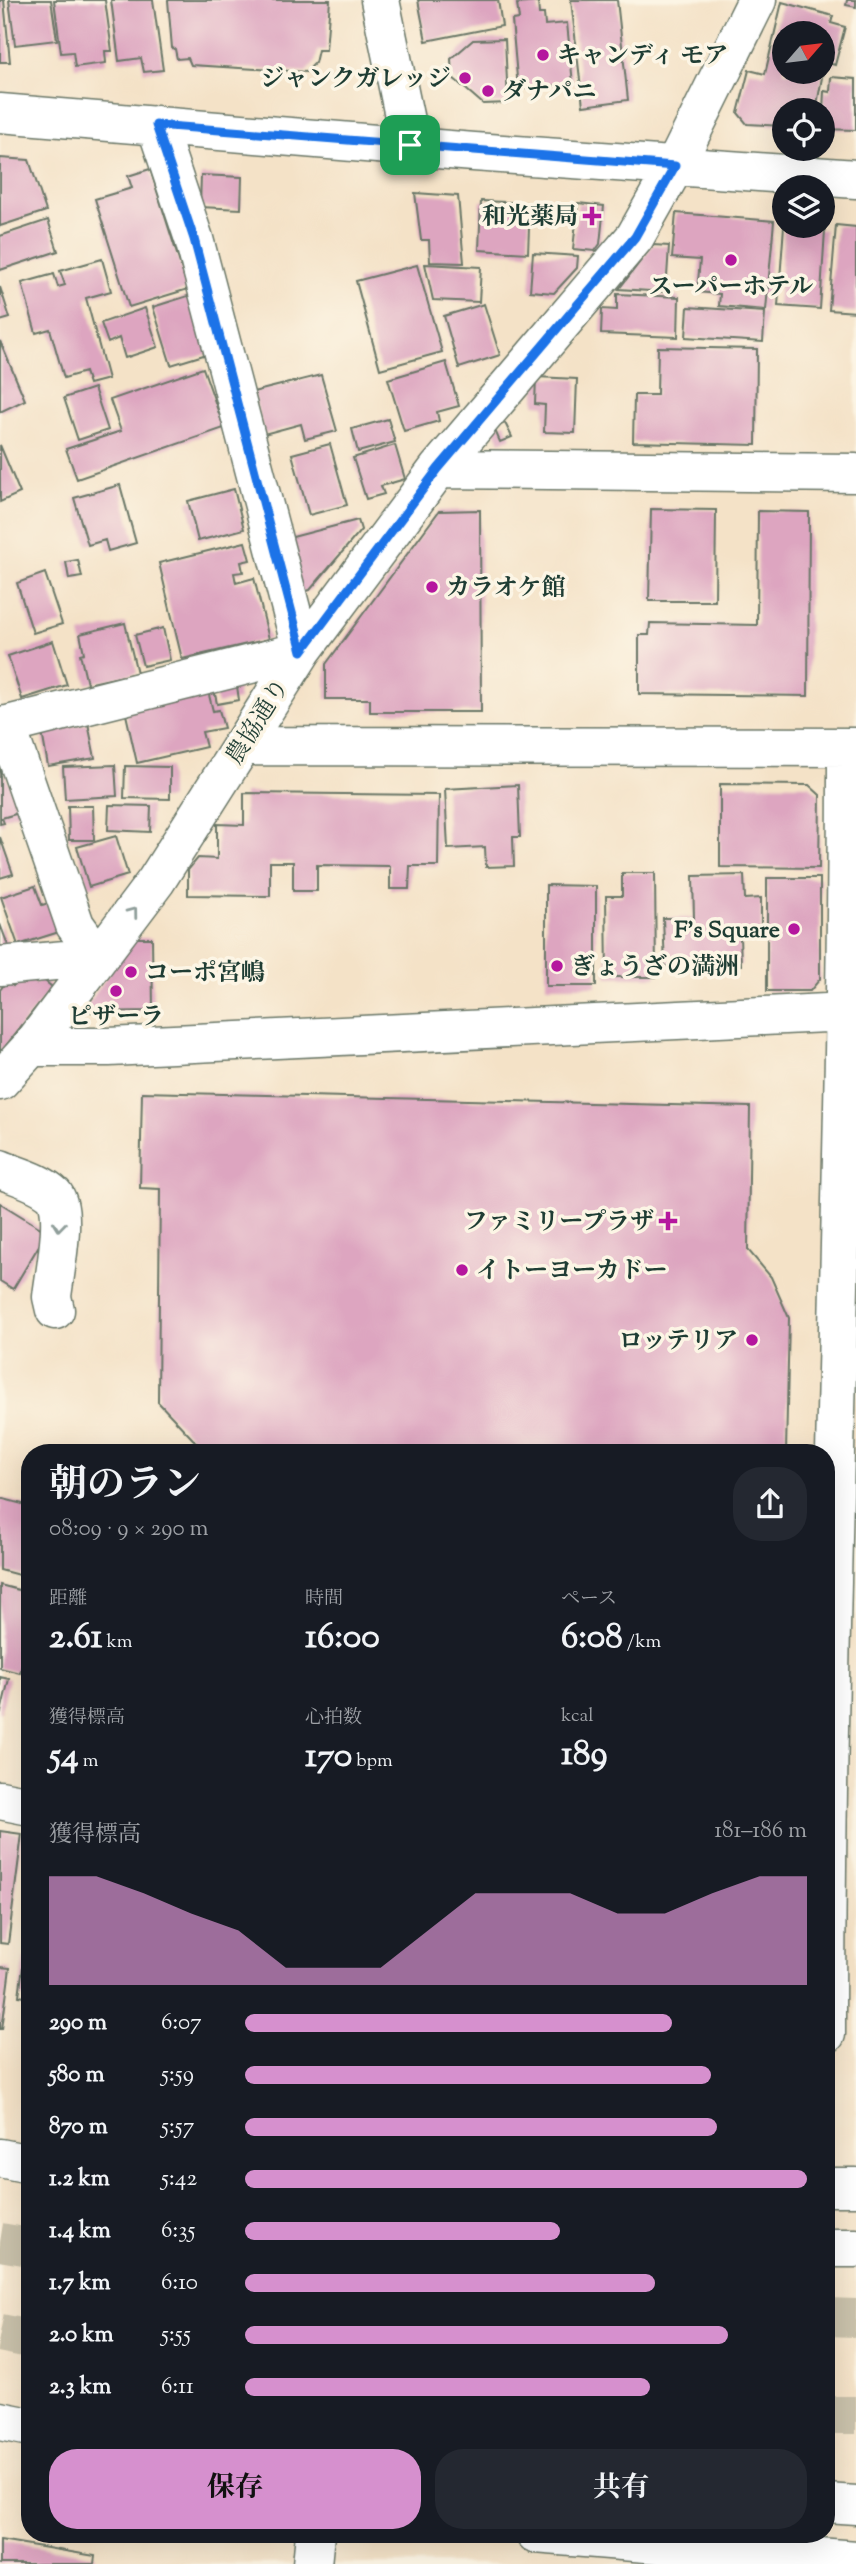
<!DOCTYPE html>
<html lang="ja">
<head>
<meta charset="utf-8">
<style>
	body { margin:0; font-family:"Sorts Mill Goudy","Noto Serif JP",serif; background:#242831; color:#f1f3f6; height:100vh; display:flex; flex-direction:column; font-size:26px; white-space:nowrap }
	* { box-sizing:border-box; margin:0 }
	p { font-size:23px; color:#9ea1a6 }
	.icon { flex:none; width:38px; height:38px; fill:none; stroke:currentColor; stroke-width:2; stroke-linecap:round; stroke-linejoin:round }
	.map { position:relative; flex:1; overflow:hidden }
	.drawer { position:absolute; left:21px; top:1444px; width:814px; height:1099px; display:flex; flex-direction:column; background:#171b24; border-radius:28px; box-shadow:0 7px 28px #0002 }
	.drawer>* { flex:none }
	.needle { width:46px; rotate:62deg }
	.tools { position:absolute; left:772px; top:21px; display:grid; gap:14px }
	.tools a { display:grid; place-items:center; width:63px; height:63px; border-radius:50%; background:#171b24; box-shadow:0 7px 28px #0002; font-size:35px }
	.pin { position:absolute; display:grid; place-items:center; width:60px; height:60px; color:#fff; margin:-30px; border-radius:14px; box-shadow:0 4px 10px #0006 }
	.round { display:grid; place-items:center; flex:none; width:74px; height:74px; border-radius:28px; background:#242831 }
	.overview { display:flex; align-items:center; justify-content:space-between; height:119px; padding:0 28px }
	h1 { font-size:38px; font-weight:700; line-height:52px }
	.stats { display:grid; grid-template-columns:repeat(3,1fr); gap:10px; height:119px; padding:7px 28px }
	.stats div { display:grid; align-content:center }
	.stats b { font-size:35px; font-weight:700 }
	.stats small { font-size:19px; font-weight:400 }
	.stats p { font-size:19px }
	.chart { height:196px; padding:14px 28px }
	.chart p { display:flex; justify-content:space-between }
	.chart svg { width:100%; height:126px; margin-top:7px; fill:#d690ce; opacity:.7 }
	.primary-button { display:flex; gap:14px; margin-top:auto; padding:14px 28px }
	.primary-button a { flex:1; height:80px; border-radius:28px; background:#d690ce; color:#111; font-size:28px; font-weight:700; line-height:80px; text-align:center }
	.primary-button a+a { background:#242831; color:#f1f3f6 }
	ul { padding:0 28px; list-style:none; font-size:23px }
	li { display:grid; grid-template-columns:112px 84px 1fr; align-items:center; height:52px }
	li i { height:18px; border-radius:9px; background:#d690ce }
	.map>svg:first-child { display:block }
</style>
</head>
<body>
<div class="map">
<svg width="856" height="2564" viewBox="0 0 856 2564">
	<rect width="100%" height="100%" fill="#fcf5e5"/>
	<filter id="ink" filterUnits="userSpaceOnUse"><feTurbulence type="fractalNoise" baseFrequency=".0143" numOctaves="2"/><feDisplacementMap in="SourceGraphic" scale="14" xChannelSelector="R" yChannelSelector="G"/><feConvolveMatrix kernelMatrix="1 2 1 2 8 2 1 2 1" color-interpolation-filters="sRGB"/></filter>
	<filter id="wash" filterUnits="userSpaceOnUse"><feTurbulence type="fractalNoise" baseFrequency=".00686" numOctaves="4" result="noise"/><feDisplacementMap in="SourceGraphic" scale="28" xChannelSelector="R" yChannelSelector="G"/><feGaussianBlur stdDeviation="1.57" result="paint"/><feColorMatrix in="noise" values="0 0 0 0 0 0 0 0 0 0 0 0 0 0 0 0 0 1.4 0 .05"/><feComposite in="paint" operator="in"/></filter>
	<g filter="url(#wash)">
		<rect width="100%" height="100%" fill="#f4e2c7"/>
		<g id="blocks">
			<path fill="#dda5c0" d="M0 0H4L10 62H0Z
				M9 0H51L57 40 15 45Z
				M54 0H105L112 51H105L106 63 75 67 73 52 61 53Z
				M111 0H153L163 70 144 72 141 58 119 61Z
				M168 0H330L326 50H318L315 63 306 72 191 65 188 58 177 59 175 49 172 48Z
				M418 0H498L502 26 426 41Z
				M571 0H617L628 100 583 106Z
				M847 0H856V7L846 5Z
				M538 2 539 14H544L545 25 567 23 573 84 518 89 512 20 519 19 517 4Z
				M782 2 833 16 831 23 845 27 835 65 825 62 822 67V33H784V72H823L816 110H784V126L747 124 738 113 749 70 765 74Z
				M505 39 508 103 483 104 452 77 451 59 473 40Z
				M831 77 856 79V130L822 129 824 91 830 92Z
				M0 158 29 160 46 211 0 226Z
				M150 169 188 289 129 307 95 199 132 188 128 176Z
				M201 175 242 177 241 209 200 207Z
				M415 193 458 196 464 263 430 262 429 240H421Z
				M481 201 530 203 528 253 479 250Z
				M578 203 604 206 600 244 595 251 573 249Z
				M676 213 774 221 766 310 719 306 720 294 697 292 700 260 672 258Z
				M48 220 58 251 0 270V236Z
				M836 225 856 227V312L829 310Z
				M784 226 825 230 820 309 778 306Z
				M653 245 669 246 666 292 619 289Z
				M533 253 578 256 577 268 554 293 530 291Z
				M102 259 111 291 86 298 108 379 89 384 85 372 64 378 50 329 36 333 22 283 54 274 58 287 65 285 60 271Z
				M425 264 481 267 479 302 433 300Z
				M417 265 442 352 380 369 356 281Z
				M0 287 10 318 0 321Z
				M617 294 679 297 678 337 601 334 602 309 617 310Z
				M191 295 210 353 171 365 153 307Z
				M484 304 500 355 459 368 444 316Z
				M688 307 765 312 763 342 686 337Z
				M145 308 158 347 125 358 119 338 108 343 101 323Z
				M0 341 25 400 0 412Z
				M658 347 757 349 756 445 633 442 634 395H657Z
				M446 362 459 406 437 412 439 421 404 431 388 379Z
				M203 368 224 428 77 479 66 449 121 431 110 400Z
				M321 375 337 431 305 439 301 424 264 434 253 392Z
				M536 377 577 379 575 433 544 432 545 405 535 404Z
				M94 388 108 430 78 440 64 398Z
				M388 419 395 442 358 452 352 429Z
				M505 423 512 437 500 442 494 428Z
				M330 444 347 505 309 515 292 454Z
				M0 445 20 493 0 502Z
				M395 445 405 479 381 486 384 494 366 499 353 458Z
				M120 485 136 543 108 551 105 540 88 545 74 498Z
				M234 489 244 529 198 541 188 501Z
				M651 509 716 510 715 601H649Z
				M480 510 481 712H370V699H326V664L439 511Z
				M758 511 809 512 808 696 639 694V635H649L650 623 757 625Z
				M358 520 361 530 310 590 299 593 285 539Z
				M245 542 250 560 241 562 243 572 234 573 236 583 254 578 269 639 182 659 159 563Z
				M78 560 82 577 69 579 66 562Z
				M45 573 62 624 33 633 17 583Z
				M125 623 137 673 87 684 80 654 84 653 80 634Z
				M163 628 170 660 143 666 135 635Z
				M53 641 67 685 22 699 8 656Z
				M237 686 239 700 217 704 214 689Z
				M208 691 213 711 219 710 224 728 202 732 206 747 137 763 125 710Z
				M88 723 95 758 48 766 42 732Z
				M0 764 22 812 2 818 4 823 0 824Z
				M115 765 117 796 65 799 63 767Z
				M125 766 170 767V799L124 798Z
				M720 784 809 785 820 795 819 868 720 867Z
				M518 785 520 837H513L514 866 486 867 485 847 448 849 445 789Z
				M244 793 439 795 438 866H410L409 889H390V866L317 865V891H293V862H270V896L188 895V870L198 858 217 859V824L244 825Z
				M109 805 151 806 150 832 108 830Z
				M68 806H93L94 840H69Z
				M116 836 128 875 89 887 77 847Z
				M0 837 13 874 0 878Z
				M622 873H655L656 977H607L606 896H622Z
				M744 875 745 899 761 898V936H740L741 965 665 966 663 918H694L693 876Z
				M767 878H820V979L810 991H767Z
				M546 885 596 886V986H546Z
				M35 886 42 905 49 903 59 932 18 945 1 897Z
				M0 924 9 948 0 951Z
				M133 938H152L153 1011 91 1012 87 1006Z
				M40 977 52 987 0 1053V990L7 981 13 986 18 980 24 984 29 978 36 983Z
				M142 1092 750 1107 748 1250 771 1277 789 1318 786 1452H205L158 1402 160 1189 140 1188Z
				M0 1203 47 1232 13 1289 0 1281Z
				M0 1498 30 1506V1578L0 1570Z
				M0 1585 30 1593V1634L20 1673 0 1668Z
				M0 1677 9 1679 1 1712H0Z
				M0 1831 22 1834 8 1944 0 1943Z
				M24 1959 30 1960V1998L19 1996Z
				M0 1967 10 1968 2 2029H0Z
				M0 2540 95 2556 94 2564H0Z"/>
		</g>
	</g>
	<g filter="url(#ink)">
		<use href="#blocks" fill-opacity="0" stroke="#6a7767" stroke-width="2"/>
		<g fill="none" stroke-linecap="round" stroke-linejoin="round">
			<path stroke="#c9c1aa" stroke-width="38" stroke-dasharray="38 19" stroke-linecap="butt" d="M0 2242 30 2247
				M826 2317 856 2318
				M0 2333 30 2339
				M826 2415H856"/>
			<g stroke="#6a7767" stroke-width="41">
				<path id="minor" d="M380 0 410 145
					M0 113 474 152 856 179
					M438 469 856 473
					M6 725 75 925 98 957
					M0 727 302 651 194 239 156 125
					M241 746 856 747
					M0 966 98 957
					M31 1047H109L847 1012
					M0 1081 31 1047 156 881 302 651 438 469 635 237 675 166 757 0
					M0 1169C17 1176 41 1182 54 1195 68 1210 54 1276 52 1297L55 1310
					M0 1800 30 1806
					M826 2034C826 1605 847 1177 847 748
					M312 2564 315 2534"/>
			</g>
			<g stroke="#6a7767" stroke-width="41">
				<path id="major" d="M0 2158 30 2164
					M826 2187H856
					M826 2248H856
					M0 2421 30 2427
					M826 2503 856 2505
					M535 2534 856 2560"/>
			</g>
			<use href="#minor" stroke="#fff" stroke-width="38"/>
			<use href="#major" stroke="#fff" stroke-width="38"/>
		</g>
		<defs><path id="oneway-chevron" d="M-2-3.5L2.5 0L-2 3.5" fill="none" stroke-width="1.6" stroke-linecap="round" stroke-linejoin="round" transform="scale(1.75)"/></defs>
		<g stroke="#8f9e9a">
			<use href="#oneway-chevron" transform="translate(133 912) rotate(-53)"/>
			<use href="#oneway-chevron" transform="translate(59 1226) rotate(96)"/>
		</g>
	</g>
	<g fill="none" stroke-linecap="round" stroke-linejoin="round" filter="url(#ink)">
		<g stroke="#fff" stroke-width="14">
			<path id="route" d="M156 125 675 166 635 237 438 469 302 651 194 239Z"/>
		</g>
		<use href="#route" stroke="#1a73e8" stroke-width="9"/>
	</g>
	<g fill="#b5179e" stroke="#fcf5e5" stroke-width="2.5">
		<circle cx="543" cy="55" r="7"/>
		<circle cx="465" cy="78" r="7"/>
		<circle cx="488" cy="91" r="7"/>
		<path d="M588.5 205.5h7v7h7v7h-7v7h-7v-7h-7v-7h7z"/>
		<circle cx="731" cy="260" r="7"/>
		<circle cx="432" cy="587" r="7"/>
		<circle cx="794" cy="929" r="7"/>
		<circle cx="557" cy="966" r="7"/>
		<circle cx="131" cy="972" r="7"/>
		<circle cx="116" cy="991" r="7"/>
		<path d="M664.5 1210.5h7v7h7v7h-7v7h-7v-7h-7v-7h7z"/>
		<circle cx="462" cy="1270" r="7"/>
		<circle cx="752" cy="1340" r="7"/>
	</g>
	<g text-anchor="middle" stroke-width="7" stroke-linejoin="round" paint-order="stroke">
		<g font-size="24" font-weight="bold" fill="#1f3d34" stroke="#fcf5e5" text-anchor="start">
			<text x="557" y="63">キャンディ モア</text>
			<text x="451" y="86" text-anchor="end">ジャンクガレッジ</text>
			<text x="502" y="99">ダナパニ</text>
			<text x="578" y="224" text-anchor="end">和光薬局</text>
			<text x="731" y="294" text-anchor="middle">スーパーホテル</text>
			<text x="446" y="595">カラオケ館</text>
			<text x="780" y="937" text-anchor="end">F’s Square</text>
			<text x="571" y="974">ぎょうざの満洲</text>
			<text x="145" y="980">コーポ宮嶋</text>
			<text x="116" y="1024" text-anchor="middle">ピザーラ</text>
			<text x="654" y="1229" text-anchor="end">ファミリープラザ</text>
			<text x="476" y="1278">イトーヨーカドー</text>
			<text x="738" y="1348" text-anchor="end">ロッテリア</text>
		</g>
		<g font-size="24" fill="#1f3d34" stroke="#fcf5e5">
			<text transform="translate(257 721) rotate(-58)" y="8">農協通り</text>
		</g>
	</g>
</svg>
<div class="tools">
<a><svg class="needle" viewBox="-14 -14 28 28"><path d="M0-13l5 13h-10z" fill="#e53935"/><path d="M0 13l5-13h-10z" fill="#9ea1a6"/></svg></a>
<a><svg class="icon" aria-label="locate" viewBox="0 0 24 24"><circle cx="12" cy="12" r="6"/><path d="M12 2v4M12 18v4M2 12h4M18 12h4"/></svg></a>
<a><svg class="icon" aria-label="layers" viewBox="0 0 24 24"><path d="M12 4l9 5-9 5-9-5zM3 14l9 5 9-5"/></svg></a>
</div>
<div class="pin" style="left:410px;top:145px;background:#1e9e55"><svg class="icon" aria-label="arrive" viewBox="0 0 24 24"><path d="M6 21V4h12l-3 4 3 4H6"/></svg></div>
<section class="drawer">
<div class="overview"><div><h1>朝のラン</h1><p>08:09 · 9 × 290 m</p></div><a class="round"><svg class="icon" aria-label="share" viewBox="0 0 24 24"><path d="M12 15V3M7 8l5-5 5 5M5 13v7h14v-7"/></svg></a></div>
<div class="stats">
<div><p>距離</p><b>2.61<small> km</small></b></div>
<div><p>時間</p><b>16:00</b></div>
<div><p>ペース</p><b>6:08<small> /km</small></b></div>
</div>
<div class="stats">
<div><p>獲得標高</p><b>54<small> m</small></b></div>
<div><p>心拍数</p><b>170<small> bpm</small></b></div>
<div><p>kcal</p><b>189</b></div>
</div>
<div class="chart"><p><span>獲得標高</span>181–186 m</p>
<svg viewBox="0 0 160 44" preserveAspectRatio="none"><path d="M0 44V6L10 6L20 12L30 19L40 25L50 38L60 38L70 38L80 25L90 12L100 12L110 12L120 19L130 19L140 12L150 6L160 6V44z"/></svg>
</div>
<ul>
<li><b>290 m</b>6:07<i style="width:76%"></i></li>
<li><b>580 m</b>5:59<i style="width:83%"></i></li>
<li><b>870 m</b>5:57<i style="width:84%"></i></li>
<li><b>1.2 km</b>5:42<i style="width:100%"></i></li>
<li><b>1.4 km</b>6:35<i style="width:56%"></i></li>
<li><b>1.7 km</b>6:10<i style="width:73%"></i></li>
<li><b>2.0 km</b>5:55<i style="width:86%"></i></li>
<li><b>2.3 km</b>6:11<i style="width:72%"></i></li>
</ul>
<div class="primary-button"><a>保存</a><a>共有</a></div>
</section>
</div>
</body>
</html>
